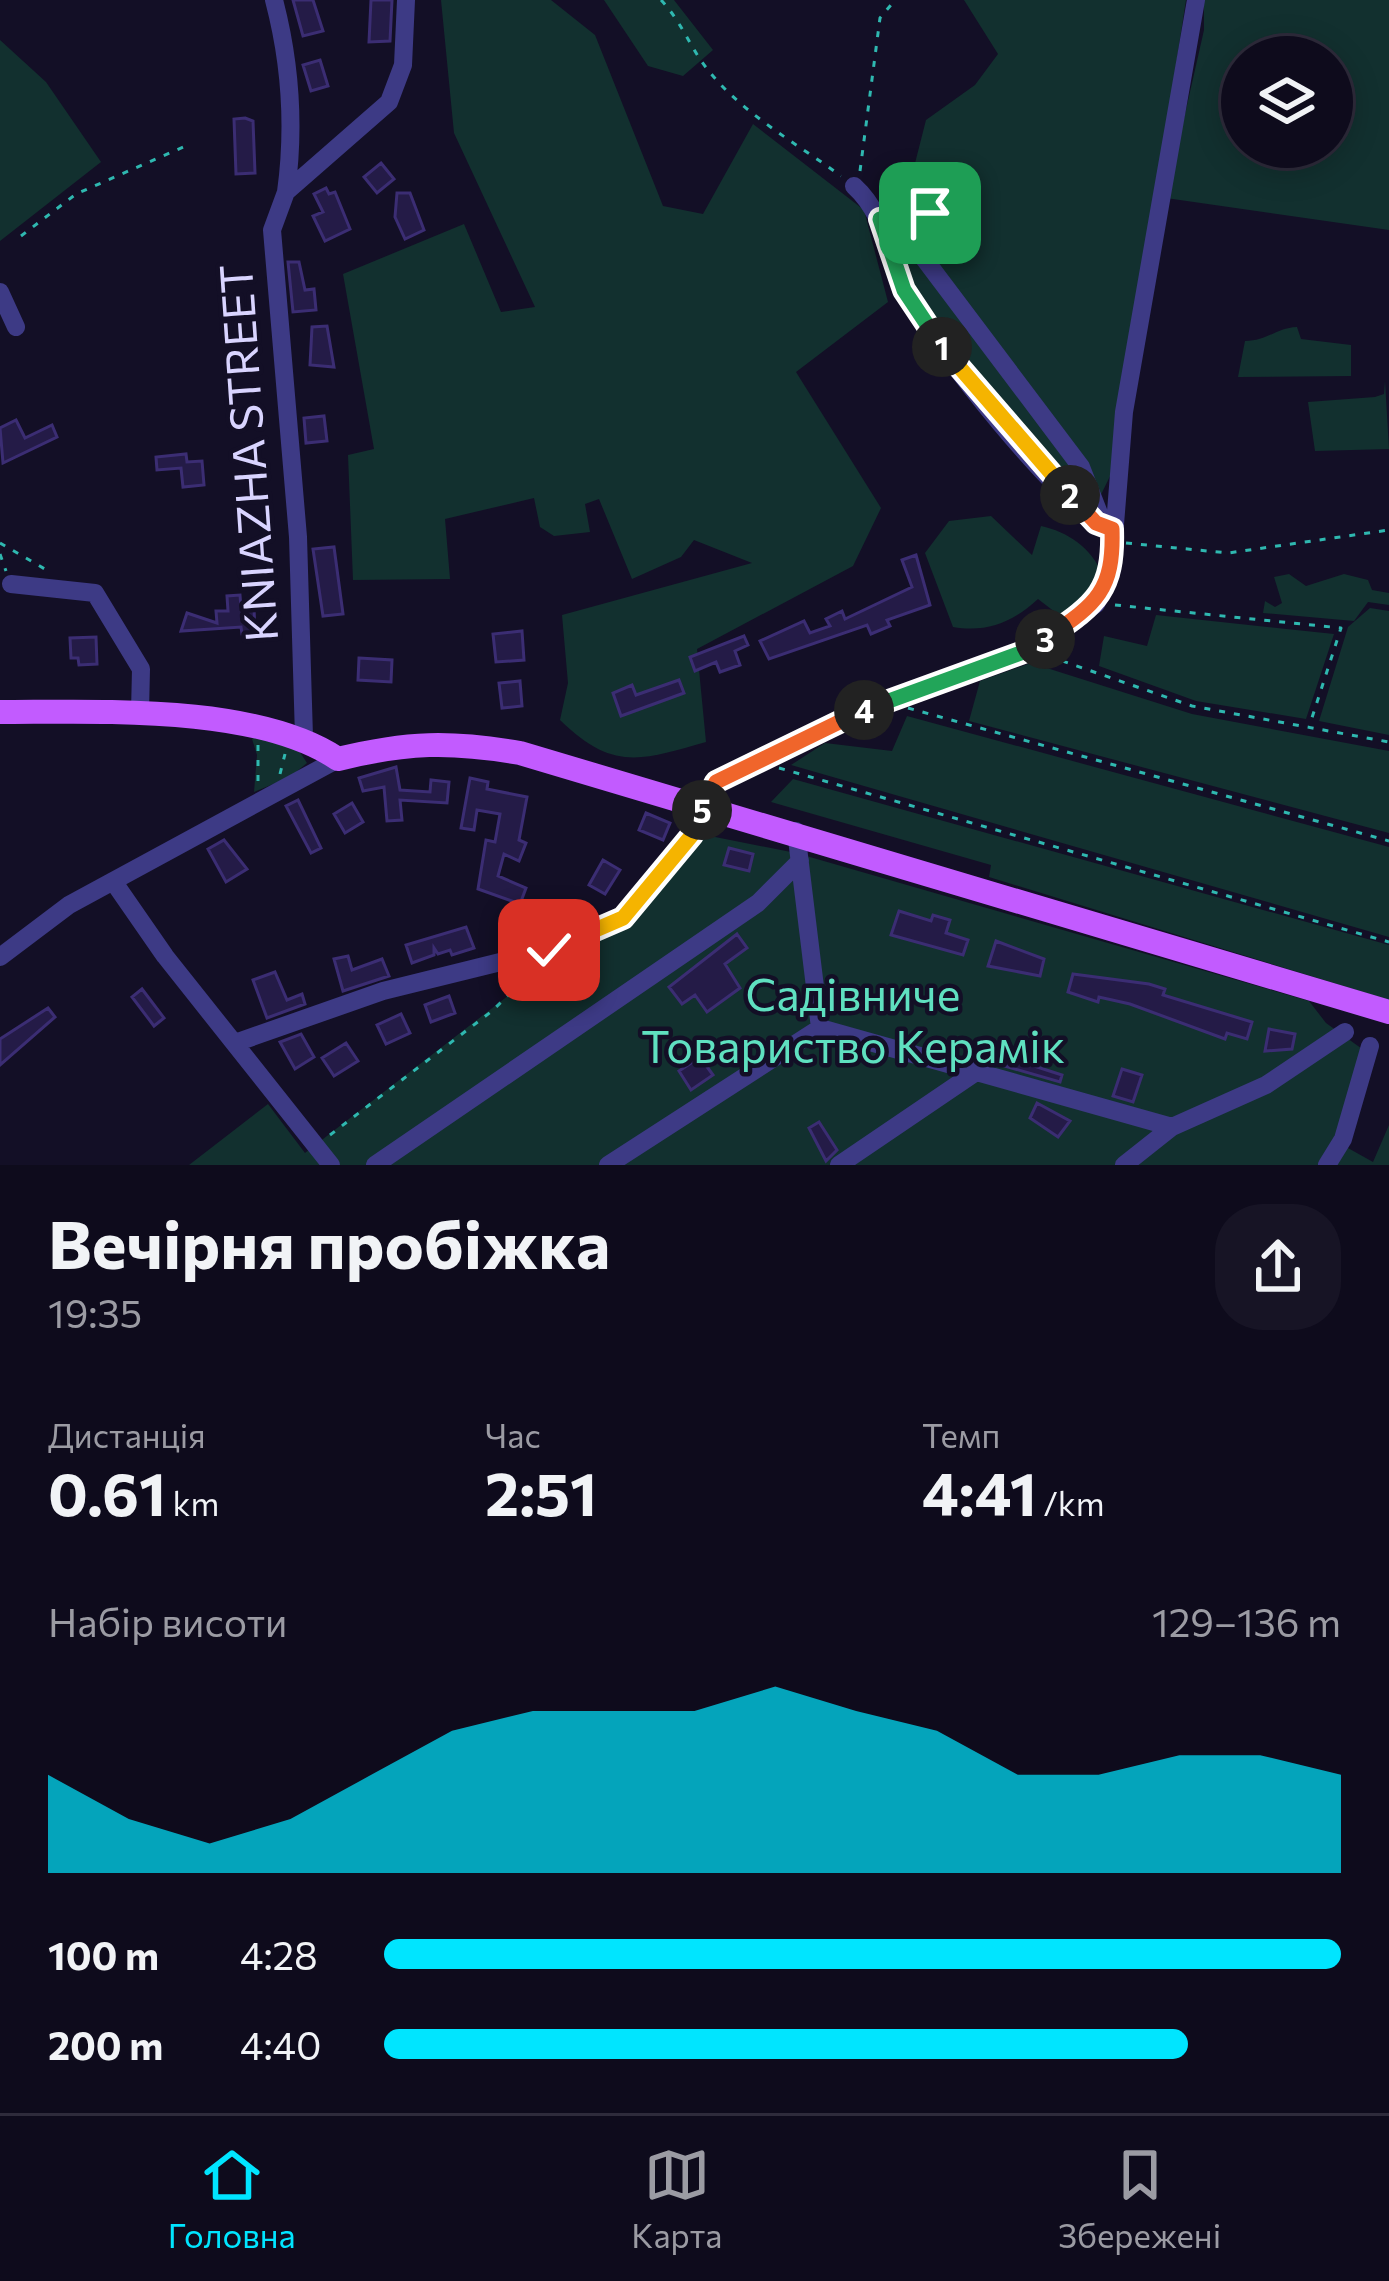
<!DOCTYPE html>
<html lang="uk">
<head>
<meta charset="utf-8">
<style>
	body { margin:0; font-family:Commissioner,sans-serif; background:#171425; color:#f1f3f6; height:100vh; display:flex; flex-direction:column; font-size:45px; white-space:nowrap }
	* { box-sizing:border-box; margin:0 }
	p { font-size:39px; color:#9b9ba3 }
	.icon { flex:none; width:66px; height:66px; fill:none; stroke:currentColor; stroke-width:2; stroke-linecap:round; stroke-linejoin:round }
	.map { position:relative; height:1165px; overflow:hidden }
	.panel { display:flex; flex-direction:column; background:#0e0b1c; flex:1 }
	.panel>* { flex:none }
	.controls { position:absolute; left:1221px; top:36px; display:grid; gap:24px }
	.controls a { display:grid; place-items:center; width:132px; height:132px; border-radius:50%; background:#0e0b1c; box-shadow:0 6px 30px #0003,0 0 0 3px #2e2b3b; font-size:60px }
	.pin { position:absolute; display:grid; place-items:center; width:102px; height:102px; color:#fff; margin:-51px; border-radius:24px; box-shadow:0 6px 18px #0006 }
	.km { position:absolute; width:60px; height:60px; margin:-30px; border-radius:50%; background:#222; color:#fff; font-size:33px; line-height:60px; text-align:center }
	.round { display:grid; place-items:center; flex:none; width:126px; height:126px; border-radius:48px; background:#171425 }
	.overview { display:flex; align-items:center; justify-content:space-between; height:204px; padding:0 48px }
	h1 { font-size:66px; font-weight:700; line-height:90px }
	.figures { display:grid; grid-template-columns:repeat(3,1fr); gap:18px; height:204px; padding:12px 48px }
	.figures div { display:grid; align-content:center }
	.figures b { font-size:60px; font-weight:700 }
	.figures small { font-size:33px; font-weight:400 }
	.figures p { font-size:33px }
	.chart { height:336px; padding:24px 48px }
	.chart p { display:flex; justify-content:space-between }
	.chart svg { width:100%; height:216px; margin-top:12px; fill:#00e5ff; opacity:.7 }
	ul { padding:0 48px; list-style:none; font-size:39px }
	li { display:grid; grid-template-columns:192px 144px 1fr; align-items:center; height:90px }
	li i { height:30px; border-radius:15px; background:#00e5ff }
	.dock { display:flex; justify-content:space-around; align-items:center; height:168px; border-top:3px solid #2e2b3b; background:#0e0b1c; font-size:33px; color:#9b9ba3 }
	.dock a { display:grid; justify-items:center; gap:6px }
	.dock .on { color:#00e5ff }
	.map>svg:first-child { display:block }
</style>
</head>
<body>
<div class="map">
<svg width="1389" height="1165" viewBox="0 0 1389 1165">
	<rect width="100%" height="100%" fill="#130f26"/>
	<path fill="#12302f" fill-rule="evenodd" d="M441 0H551L595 35 663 206 703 214 753 124 864 210 888 302 796 372 881 508 853 566 697 649 706 742C642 760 613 772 560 720L568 683 562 615 752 563 694 540 681 557 632 579 599 499 585 504 590 532 554 536 540 527 534 498 445 519 450 579 353 580 348 455 374 449 343 274 464 224 501 312 535 307 454 133Z
		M604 0H674L713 50 683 76 648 66Z
		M964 0H1186L1114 468 1092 513 1003 416 907 286 896 238 926 120 975 85 998 54Z
		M1204 0H1389V230L1166 198 1204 30ZM1242 57H1332V147H1242Z
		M0 40 46 82 101 162 0 241Z
		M1297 327 1301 339 1351 345V376L1238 377 1245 341C1267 341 1276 328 1297 327Z
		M1385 381 1389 449 1315 451 1308 402 1375 397 1384 394Z
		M991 516 1032 555 1041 526C1068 532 1090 547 1102 573L1082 608 1064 619 1038 599C1013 622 987 633 953 627L925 553 949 521Z
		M1289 574 1306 586 1344 574 1368 580 1372 590 1389 593V605L1368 602 1354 621 1263 613 1265 601 1275 607 1282 603 1274 577Z
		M1370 608 1389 611V735L1319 721 1348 627Z
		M1156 615 1334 634 1306 719 1196 701 1099 666 1104 636 1147 646Z
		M1031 663 1192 714 1389 751V833L969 721 980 681Z
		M907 716 1389 847V937L791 765 825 743 892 751Z
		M258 735 296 746 307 763 290 777 254 792 257 755 252 739Z
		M793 779 1389 945V1000L989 877 991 865 771 802Z
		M705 835 796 853 1309 1001 1326 1023 1365 1051 1339 1143 1373 1162 1389 1125V1165H189L268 1104 305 1153 562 954 623 925Z"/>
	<path fill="#241b47" stroke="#3b2d73" stroke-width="3" d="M293 0H313L323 31 303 36Z
		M371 0H392L390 41 369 42Z
		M320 60 328 86 311 91 303 65Z
		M245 118 253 121 255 173 236 174 234 119Z
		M381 163 394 179 377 193 364 177Z
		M326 188 329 194 335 192 350 229 325 241 313 216 323 212 314 194Z
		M397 193H410L424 230 405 239 395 217Z
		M288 262H299L305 290 314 289 316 310 293 312Z
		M327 326 334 367 310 365 312 327Z
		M324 416 327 441 306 443 304 418Z
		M16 420 25 438 52 425 57 437 3 463 0 428Z
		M186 454 187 462 202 461 204 485 183 487 181 468 157 470 156 457Z
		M334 547 343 614 323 616 313 549Z
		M916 555 930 605 887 620 890 626 871 634 867 625 769 659 760 641 804 621 810 633 830 626 826 619 842 611 845 619 912 587 902 560Z
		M240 595 241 608H254L255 633 242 634 241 627 181 631 187 613 217 623 216 611H228L227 596Z
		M522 631 524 660 496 662 493 634Z
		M744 636 748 645 735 651 740 665 720 672 716 662 695 671 690 657Z
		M96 637 97 664 79 665 78 658H71L70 638Z
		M359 658 392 660 391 682 358 680Z
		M679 680 684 693 621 716 613 693 632 685 636 695Z
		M520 681 522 706 502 708 499 683Z
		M396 767 400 790 430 792 431 780 449 782 447 803 400 800 402 820 387 821 384 787 363 791 359 778Z
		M470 778 488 782 487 789 527 797 519 840 526 843 519 861 504 854 498 876 526 888 520 904 478 889 486 840 495 842 500 814 477 810 474 830 461 828Z
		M298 800 321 848 311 853 286 806Z
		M352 803 363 822 345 833 334 814Z
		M646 813 670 823 663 840 639 830Z
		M224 840 247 869 226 882 208 849Z
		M729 848 753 854 749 871 724 865Z
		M603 860 620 870 605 894 589 885Z
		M899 911 931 921 933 915 950 920 946 933 968 940 963 955 891 935Z
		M466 927 474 948 452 955 450 950 438 954 434 948V955L412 963 406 945Z
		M737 934 747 948 725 964 740 988 707 1012 695 995 682 1004 669 987Z
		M996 941 1044 959 1040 976 988 966Z
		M348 956 352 970 382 959 389 976 343 991 334 959Z
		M275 972 287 1000 302 994 305 1004 267 1018 253 980Z
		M1073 974 1149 984 1165 989 1163 995 1252 1022 1247 1039 1227 1033 1225 1039 1130 1004 1099 997 1098 1002 1068 992Z
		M142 989 164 1018 154 1026 132 997Z
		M449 996 455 1013 431 1022 425 1005Z
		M48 1008 55 1017 0 1065V1039Z
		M401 1014 410 1033 386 1044 377 1025Z
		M1269 1029 1295 1034 1292 1049 1265 1051Z
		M301 1034 314 1057 295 1069 280 1042Z
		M346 1043 358 1061 334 1076 322 1058Z
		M994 1053 1062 1075 1060 1082 991 1062Z
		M700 1057 713 1075 691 1090 679 1071Z
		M1122 1069 1142 1075 1133 1102 1113 1096Z
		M1037 1103 1070 1121 1058 1137 1030 1118Z
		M819 1122 837 1150 826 1161 809 1128Z"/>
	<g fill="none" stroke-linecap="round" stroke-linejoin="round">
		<path stroke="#2fb8b0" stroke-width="3" stroke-dasharray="6 9" stroke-linecap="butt" d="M661 0C682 22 690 48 708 70 743 114 796 143 841 176
			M860 171 880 18 895 0
			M893 218 915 212 957 216
			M21 236 76 194 188 145
			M0 543 50 572
			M1126 543 1228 553 1389 530
			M0 554 6 571
			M1115 605 1341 628 1309 727
			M1048 656 1192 706 1389 742
			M908 708 1389 841
			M258 745V783
			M779 768 1389 942
			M280 774 285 754
			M330 1135 492 1011 532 972"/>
		<path stroke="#3d3a85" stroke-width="18" d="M274 0C291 65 295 126 286 192
			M854 186C887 216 887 257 906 293 933 345 1062 510 1112 529
			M923 257 1081 467 1102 521
			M0 292 16 327
			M11 584 95 593 141 669 140 712
			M304 737 298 537 272 230 286 192 389 102 403 65 406 0
			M796 831 820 1028 1172 1127
			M113 881 165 956 331 1165
			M0 957 69 905 338 759
			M235 1043 383 991 549 950 623 918 692 835 716 782 883 701 1029 650 1096 604 1111 574 1124 412 1196 0
			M375 1165 758 903 800 861
			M608 1165 820 1028
			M839 1165 976 1072
			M1124 1165 1172 1127 1266 1085 1345 1032
			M1327 1165 1343 1139 1370 1046"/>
		<path stroke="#c25bff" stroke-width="24" d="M0 712C98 712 256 704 338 759 407 742 451 741 520 753L1389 1012"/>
	</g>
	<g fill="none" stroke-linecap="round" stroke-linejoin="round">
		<g stroke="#fff" stroke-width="24">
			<path id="split-1" d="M930 213 880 219 904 290 942 347"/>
		</g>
		<g stroke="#fff" stroke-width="24">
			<path id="split-2" d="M942 347 1070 495"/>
		</g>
		<g stroke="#fff" stroke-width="24">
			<path id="split-3" d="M1045 639C1095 604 1114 593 1112 529L1096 523 1070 495"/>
		</g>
		<g stroke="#fff" stroke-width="24">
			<path id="split-4" d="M864 710 1029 650 1045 639"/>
		</g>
		<g stroke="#fff" stroke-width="24">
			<path id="split-5" d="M702 810 716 782 864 710"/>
		</g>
		<g stroke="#fff" stroke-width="24">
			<path id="split-6" d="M549 950 623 918 692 835 702 810"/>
		</g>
		<use href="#split-1" stroke="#22a559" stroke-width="15"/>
		<use href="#split-2" stroke="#f5b400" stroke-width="15"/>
		<use href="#split-3" stroke="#f0652b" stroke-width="15"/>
		<use href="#split-4" stroke="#22a559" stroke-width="15"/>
		<use href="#split-5" stroke="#f0652b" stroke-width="15"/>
		<use href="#split-6" stroke="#f5b400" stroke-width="15"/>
	</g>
	<g text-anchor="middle" stroke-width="9" stroke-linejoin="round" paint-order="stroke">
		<g font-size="45" fill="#d9d4ff" stroke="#130f26">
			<text transform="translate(249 453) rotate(-94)" y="16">KNIAZHA STREET</text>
		</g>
		<g font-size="45" fill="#5fe0c0" stroke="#130f26">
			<text x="853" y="1011">Садівниче<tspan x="853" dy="52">Товариство Керамік</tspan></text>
		</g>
	</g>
</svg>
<div class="controls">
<a><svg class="icon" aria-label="layers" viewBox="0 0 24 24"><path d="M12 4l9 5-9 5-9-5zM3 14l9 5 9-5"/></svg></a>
</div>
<div class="pin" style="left:930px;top:213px;background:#1e9e55"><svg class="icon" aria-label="arrive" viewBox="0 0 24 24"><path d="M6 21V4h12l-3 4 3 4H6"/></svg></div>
<div class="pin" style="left:549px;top:950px;background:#d93025"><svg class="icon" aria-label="check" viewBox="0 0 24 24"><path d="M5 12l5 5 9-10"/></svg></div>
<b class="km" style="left:942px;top:347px">1</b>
<b class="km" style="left:1070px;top:495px">2</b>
<b class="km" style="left:1045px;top:639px">3</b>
<b class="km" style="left:864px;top:710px">4</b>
<b class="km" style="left:702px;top:810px">5</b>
</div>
<section class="panel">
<div class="overview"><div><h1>Вечірня пробіжка</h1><p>19:35</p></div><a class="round"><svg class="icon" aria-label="share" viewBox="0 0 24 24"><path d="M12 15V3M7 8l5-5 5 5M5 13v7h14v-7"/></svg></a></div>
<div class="figures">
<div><p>Дистанція</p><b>0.61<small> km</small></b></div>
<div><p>Час</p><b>2:51</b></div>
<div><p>Темп</p><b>4:41<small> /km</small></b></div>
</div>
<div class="chart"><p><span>Набір висоти</span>129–136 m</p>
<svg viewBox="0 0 160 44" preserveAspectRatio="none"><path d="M0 44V24L10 33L20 38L30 33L40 24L50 15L60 11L70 11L80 11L90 6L100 11L110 15L120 24L130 24L140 20L150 20L160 24V44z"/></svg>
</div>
<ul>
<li><b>100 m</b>4:28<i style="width:100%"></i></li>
<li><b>200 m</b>4:40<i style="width:84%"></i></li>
</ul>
</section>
<nav class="dock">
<a class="on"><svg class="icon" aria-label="home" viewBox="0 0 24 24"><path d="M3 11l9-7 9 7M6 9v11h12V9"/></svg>Головна</a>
<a><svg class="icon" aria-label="map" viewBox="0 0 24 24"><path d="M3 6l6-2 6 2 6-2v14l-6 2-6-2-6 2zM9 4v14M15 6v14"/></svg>Карта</a>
<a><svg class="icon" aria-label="saved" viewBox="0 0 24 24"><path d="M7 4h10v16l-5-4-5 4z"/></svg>Збережені</a>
</nav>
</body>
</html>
